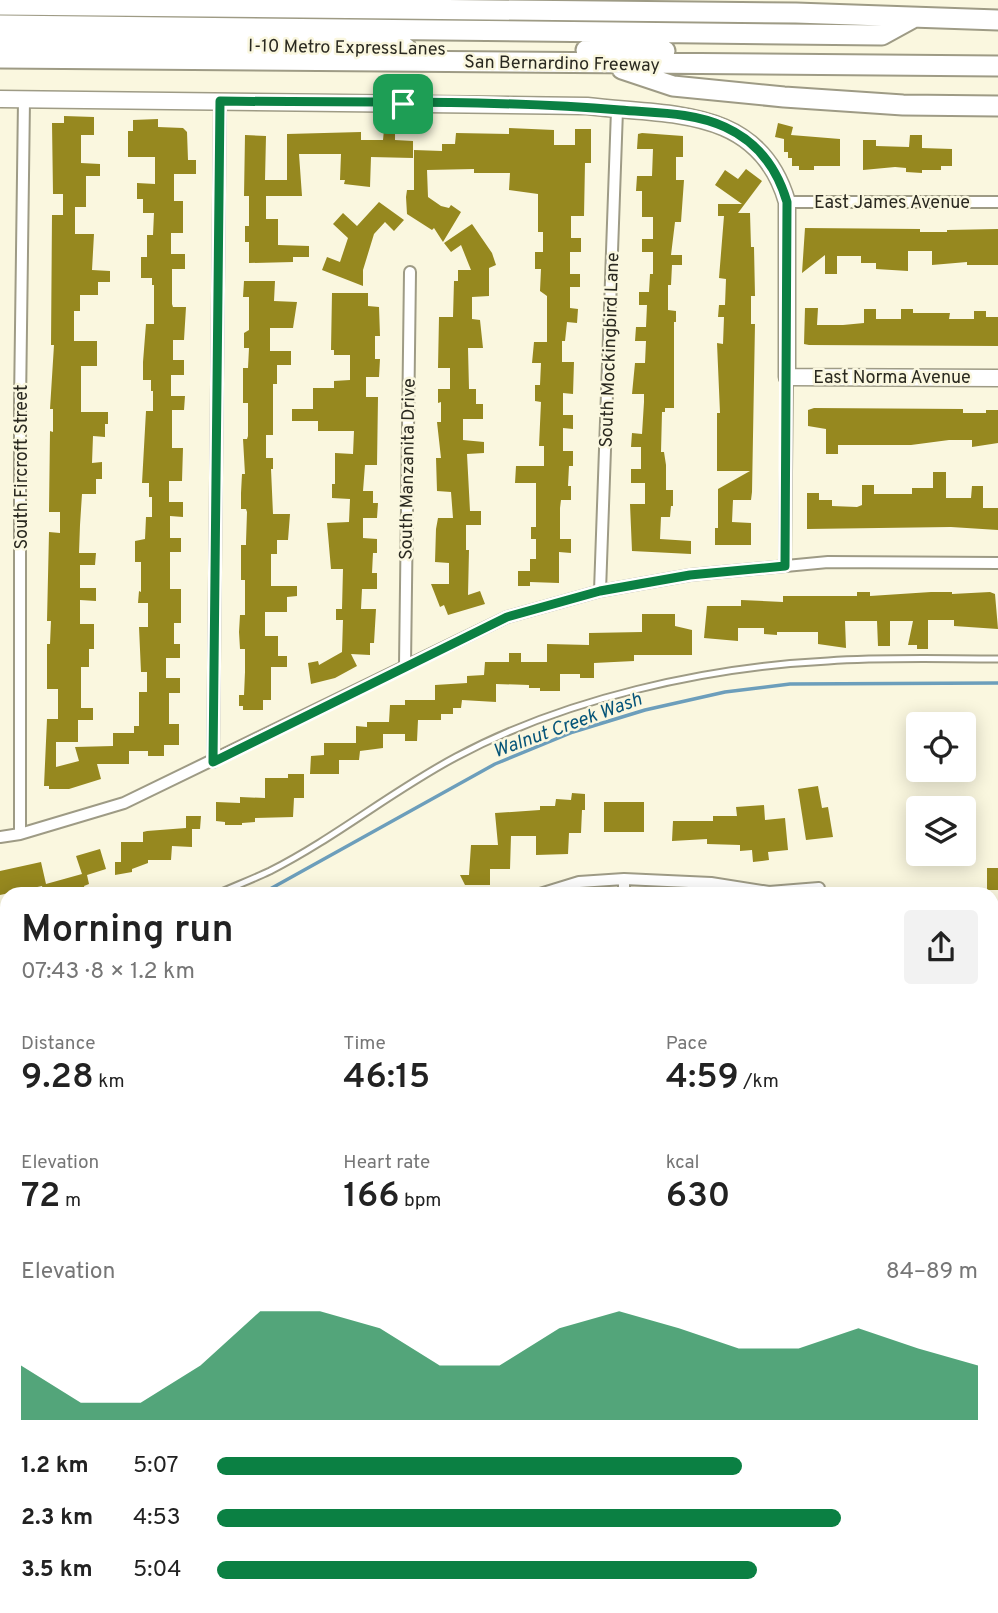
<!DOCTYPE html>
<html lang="en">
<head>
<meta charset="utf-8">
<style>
	body { margin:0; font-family:Overpass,sans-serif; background:#f2f2f2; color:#222; height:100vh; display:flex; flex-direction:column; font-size:26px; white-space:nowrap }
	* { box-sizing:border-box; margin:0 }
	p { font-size:23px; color:#767676 }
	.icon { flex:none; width:38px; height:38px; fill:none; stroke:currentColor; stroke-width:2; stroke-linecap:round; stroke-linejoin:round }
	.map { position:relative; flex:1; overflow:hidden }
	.side { position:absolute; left:0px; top:887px; width:999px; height:726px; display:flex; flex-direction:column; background:#fff; border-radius:21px 21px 0 0; box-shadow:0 4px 18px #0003 }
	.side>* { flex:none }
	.controls { position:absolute; left:906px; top:712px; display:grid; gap:14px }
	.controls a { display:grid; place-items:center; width:70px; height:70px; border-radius:7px; background:#fff; box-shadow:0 4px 18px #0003; font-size:35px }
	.pin { position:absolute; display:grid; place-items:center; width:60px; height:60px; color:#fff; margin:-30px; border-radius:14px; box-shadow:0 4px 10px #0006 }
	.round { display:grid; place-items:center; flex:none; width:74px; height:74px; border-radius:7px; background:#f2f2f2 }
	.headline { display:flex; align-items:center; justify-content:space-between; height:119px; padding:0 21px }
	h1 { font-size:38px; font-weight:600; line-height:52px }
	.metrics { display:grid; grid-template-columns:repeat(3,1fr); gap:10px; height:119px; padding:7px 21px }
	.metrics div { display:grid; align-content:center }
	.metrics b { font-size:35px; font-weight:600 }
	.metrics small { font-size:19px; font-weight:400 }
	.metrics p { font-size:19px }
	.chart { height:196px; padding:14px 21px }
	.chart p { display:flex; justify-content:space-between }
	.chart svg { width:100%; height:126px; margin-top:7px; fill:#0b8043; opacity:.7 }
	ul { padding:0 21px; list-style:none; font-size:23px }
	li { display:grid; grid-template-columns:112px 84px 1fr; align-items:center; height:52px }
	li i { height:18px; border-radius:9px; background:#0b8043 }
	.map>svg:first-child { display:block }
</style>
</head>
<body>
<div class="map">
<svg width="998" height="1613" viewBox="0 0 998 1613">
	<rect width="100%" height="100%" fill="#faf7df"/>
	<path fill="#ede5a7" d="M992 1067 998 1071V1443H992Z"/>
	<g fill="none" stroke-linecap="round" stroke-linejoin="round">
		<path stroke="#6c9ebb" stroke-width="3.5" d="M261 894 495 764 573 732 645 710 725 692 790 684 998 683
			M0 979 7 978"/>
	</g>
	<path fill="#96881f" d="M64 116 94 117V135H81V163L100 164V176H86V207H75V234H94L92 270 110 271V282H98V295H80V311H74V341H97V366H81V412H108V424H105V437L93 436 92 463 102 462V479H96V494H82L80 525 79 553H96L95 565H80V588H96V601L80 600V624H94V649H89V667H81V708H93V720H78V742H56V767L79 761 75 747 113 746V733H134V726H139V692H147V672H141L139 627H148V603H138L139 591 141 592V562H135V541L145 539 146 517H152V497H149V483H142L146 411H153V391H151V380H143V362L146 324H154V285H152V278H141V257H147V235H153L154 213H143V199H137V183L155 184V157H128V131H133V120L158 119V127L183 128 187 132 188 160H196V174H174V201H183V233H171V254H185V269H172V304L173 307H186L184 340H173V360H184V375H171V396H185L184 410H172V448H183L182 481H169V502H183V517L170 516V538H181V552H170V589H181V623H174V644H180V658H166V678H180V693H169V724H179V745H164V756H148V751H129V764H97L101 779 69 789H49V786H44L47 719H58V689H47V644H50L51 621H47L49 532 60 533V512H49L50 431 53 432V409H50L54 345H51L52 215H63V194H53L52 123H64Z
		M778 123 793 127 791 135 840 139V166H814V170H799V166H792V158H788V152H784V139L775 137Z
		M509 128 554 130V145H575V129H591V163H585L584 216H571V238H581V252H570V274H580V287H570V308L578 309 577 323 567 322 565 341H562V362H574L573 394 563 393V415H573V429L563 428V451H573V466H569L568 486H571V500H561L560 508V539H571V553L559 552V583L530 582V586H518V571H530V559H536V539H531V527H536V483H515L516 466H544V446H539L541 402 535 401V385H540L541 363H532L534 342H547V296L540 291 541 269H535V252H543V232H538V194L509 190 510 173H474V169L427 170 428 197 441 206 449 208 451 205 461 212 443 242 434 228 432 230 407 214 406 197 407 190H414V150L442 151V144H455L456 133 509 134Z
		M384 130H395V140L413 141V158L371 157 370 187 344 184 345 180H340L341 154H299L302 196H266V219H278V245L309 246V257H293V262L249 263V242H245V226H249V196H244L245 135 266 136 265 180H287V134L361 132V140H383Z
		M642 133 683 136V157H676V180H684L681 222H675L671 255H682V265H672L671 285H668V310L676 311V322H674V408H665V412H662L661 452H664L666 465V490H673V506H671L670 517H661L660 539 691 541V554L632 551 630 504H645V483H631V469H641V447H631L632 433 642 434 644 402V394H632L635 363H645L646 341H635L636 327H646L647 305H639V292H649L650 274H653V252H642V239H653V217H642V191H636L637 176H652L653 149H637L638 134Z
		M910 135H922V148L952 149V166H941V170H922V173L906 172V168L895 167 863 170V140H876V146L909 147Z
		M746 169 762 181 738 213H750L751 247H754L755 296H751V324H755L752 492 751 500H733L732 522 751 523V545H715V528H718V489L750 471H717V413H720L717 343 723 344 724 317H718L719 305H725L726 279 719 278 724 216H718V204H742L715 185 725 170 738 179Z
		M379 202 404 220 394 231 385 222 374 234 363 270V286L322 270 327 257 340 262 348 238 333 224 343 213 357 226Z
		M472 224 492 253 496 265 489 268V296L472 297V319L480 320 483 348H468L469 389H476V404H483V419H463V440L484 442V453L467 454 470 511H481V525H466V550H469L468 595 480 591 485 604 448 615 444 605 440 607 431 584H449V563L435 562 436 529 438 518H453L451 492 437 491 436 458H441L437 422H441V402L438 403V389H450V368H438L439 317H453L454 281H458V270H471L461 245 451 252 444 243Z
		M805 228 920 229V232H947V230L998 229V265H967V262L932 265V251H908V271L876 269V263H861V256H837V274H825V255L802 273Z
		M244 281H275L274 301 297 302 293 328H270V351H291V365H277V384H273V435H266V458H273V469H271L273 514H290L288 540H277V554H271V586H297V596L287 597V612H265V636H278V656H287V667H271V700H263V710H243V706H239V695H244L245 672V649H240L239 632 240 615H245V580H241V545H246V542L247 512 246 509H241V493L242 474H245L243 439H247L248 436V403H243V368H248L249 348H244V333L249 330V297H243Z
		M332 293H368V306L379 307 380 336H375V359H380L379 377H366V397H378L377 465H365L363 491H373V503H378L377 518H363V538L377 539V553H373L372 573H377V589H362L361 609H376L374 643H370V655L351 654 357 666 335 678 311 684 308 663 318 661 319 665 342 652 343 620H336V609H342L343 569H331L327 523 349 522 350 499 332 498V484H335V453L353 454 354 431H318V421H292V409H313V388H334V381L350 380V355H334V350H331Z
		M805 308H818L817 325H843L864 323V309H876V319H901V309H913V313H950L949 319H974V311H986V317H998V346L809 345 804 344Z
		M814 408 963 409V413H986V410H998V443L972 447V440H949L911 445H838V454H826V429L808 426V410Z
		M933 472H946V498H971L972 486H983V508H998V530L951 527 807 529V493H819V500H832V506L857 507 862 505V485H874V494H912V488H933Z
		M857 592H870V596L931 592H952V594L990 592 995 594 998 629 954 626V620H928V649H917V645H908L913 621H890V646H878L877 621H845L846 648 818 644V632H777V635L764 634V628H738V641L704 638 707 606H741V600L783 602V596H857Z
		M642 614H675V626L692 630V655H634V661L594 663V678H580V674H560V691H540V688H529V685L496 684V702L462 700 461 708H453V714H441V720H418L417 741H405V734H383V748L360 751 359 760H339V774H310L311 756 324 755V743H356V726L367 727V722H389L390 705H405V700H435V685L467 683V676L484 675 485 662H509V653H521V662H547V644L589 645V633L642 632Z
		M288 774H304V798H294L293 817 255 818V822L242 823V825H225V822L216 821V802L240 803V797L265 798V778H288Z
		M818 786 822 808 828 807 833 837 806 840 798 789Z
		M572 793 585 794V810H582L581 833H569L568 854 536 855V836H511L510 869H490V885H465L460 875H469L471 845H498L495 813 540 810V806H555L556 799 571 800Z
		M604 802H644V832H604Z
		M764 805 765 820 785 818 788 850 768 852 769 860 753 862 752 850 740 851V845L707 844V839L672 841 673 821H713V816H737L736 807Z
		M186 816H201L200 829H192V847L172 846 171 860H148V863L132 869V872L115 875V862H121V842H143V832L147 831 186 828Z
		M100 849 106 869 87 875 89 884 84 886 86 894H70V891L44 894 42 886 0 895V871L41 862 46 884 82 874 76 856Z
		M987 868H998V890H987Z"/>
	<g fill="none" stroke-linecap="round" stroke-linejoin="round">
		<g stroke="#9e9b85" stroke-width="9">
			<path id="lane" d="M217 894C235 886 253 879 270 871 335 838 392 791 456 757 564 699 706 667 828 661 885 657 941 659 998 659
				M0 958 7 956
				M992 1052 998 1058
				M0 1122 4 1105
				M0 1393H7
				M0 1426H7
				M0 1464H7
				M843 1606V1613
				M934 1606V1613
				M500 1613V1606"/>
		</g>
		<g stroke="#9e9b85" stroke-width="14">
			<path id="street" d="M787 202H998
				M785 566 787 377
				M600 591 617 110
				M405 666 410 272
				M213 762 220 101
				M20 834V404L24 100
				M0 837 20 834 124 803 507 617 600 591 690 575 828 562 998 563
				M540 894 579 882 624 879 711 883 769 892 819 888
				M624 894V879
				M0 1104H7
				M81 1606V1613
				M247 1613V1606
				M410 1613V1606
				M619 1613V1606"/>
		</g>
		<g stroke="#9e9b85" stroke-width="19">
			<path id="secondary" d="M0 99 587 106C668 116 759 105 787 202V377L998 378"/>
		</g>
		<g stroke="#9e9b85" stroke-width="23">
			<path id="highway" d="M0 5 796 13 998 20
				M0 25 882 35 913 18
				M0 42 406 48
				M586 50 665 51
				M0 58 998 66
				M622 69 673 86 784 97 903 105 998 106"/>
		</g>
		<path stroke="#aca997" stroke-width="2.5" stroke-dasharray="7 3.5" stroke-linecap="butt" d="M992 1080 998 1083
			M992 1296 998 1294
			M992 1360 998 1354
			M992 1377 998 1384
			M992 1441H998"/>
		<use href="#lane" stroke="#fff" stroke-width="5"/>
		<use href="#street" stroke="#fff" stroke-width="10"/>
		<use href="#secondary" stroke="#fff" stroke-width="16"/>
		<use href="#highway" stroke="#fff" stroke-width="19"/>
	</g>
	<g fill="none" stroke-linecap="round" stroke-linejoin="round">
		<g stroke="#fff" stroke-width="14">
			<path id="route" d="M220 101C353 103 488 99 620 110 655 113 693 112 725 127 758 142 777 168 787 202L785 566 690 575 600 591 507 617 213 762Z"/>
		</g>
		<use href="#route" stroke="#0b8043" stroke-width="9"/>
	</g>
	<g text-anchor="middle" stroke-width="5" stroke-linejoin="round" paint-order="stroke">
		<g font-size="18" fill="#2a2920" stroke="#faf7df">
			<text transform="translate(347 47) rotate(1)" y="6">I-10 Metro ExpressLanes</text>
			<text transform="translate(562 63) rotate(1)" y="6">San Bernardino Freeway</text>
			<text x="892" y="208">East James Avenue</text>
			<text transform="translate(609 350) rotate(-88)" y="6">South Mockingbird Lane</text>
			<text x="892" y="383">East Norma Avenue</text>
			<text transform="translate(21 467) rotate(-90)" y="6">South Fircroft Street</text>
			<text transform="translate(407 469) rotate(-89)" y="6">South Manzanita Drive</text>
		</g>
		<g font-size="19" font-style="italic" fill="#055478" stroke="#faf7df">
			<text transform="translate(567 724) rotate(-20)" y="7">Walnut Creek Wash</text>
		</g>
	</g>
</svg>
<div class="controls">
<a><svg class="icon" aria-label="locate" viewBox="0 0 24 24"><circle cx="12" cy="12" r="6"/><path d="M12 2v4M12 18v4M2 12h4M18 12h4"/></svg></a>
<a><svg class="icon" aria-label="layers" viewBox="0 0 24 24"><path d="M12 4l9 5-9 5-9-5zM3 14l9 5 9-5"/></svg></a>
</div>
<div class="pin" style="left:403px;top:104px;background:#1e9e55"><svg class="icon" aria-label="arrive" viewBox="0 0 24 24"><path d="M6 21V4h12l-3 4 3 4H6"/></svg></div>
<section class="side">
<div class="headline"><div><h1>Morning run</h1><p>07:43 · 8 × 1.2 km</p></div><a class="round"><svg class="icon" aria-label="share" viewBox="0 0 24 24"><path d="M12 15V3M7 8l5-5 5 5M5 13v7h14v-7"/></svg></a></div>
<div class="metrics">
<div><p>Distance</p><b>9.28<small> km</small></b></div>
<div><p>Time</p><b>46:15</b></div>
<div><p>Pace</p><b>4:59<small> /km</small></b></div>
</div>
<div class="metrics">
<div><p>Elevation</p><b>72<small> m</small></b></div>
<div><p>Heart rate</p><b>166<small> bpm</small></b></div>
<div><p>kcal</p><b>630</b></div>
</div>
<div class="chart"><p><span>Elevation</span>84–89 m</p>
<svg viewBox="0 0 160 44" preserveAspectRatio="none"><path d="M0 44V25L10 38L20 38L30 25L40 6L50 6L60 12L70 25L80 25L90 12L100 6L110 12L120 19L130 19L140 12L150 19L160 25V44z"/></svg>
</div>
<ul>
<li><b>1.2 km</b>5:07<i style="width:69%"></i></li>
<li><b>2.3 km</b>4:53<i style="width:82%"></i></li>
<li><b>3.5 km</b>5:04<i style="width:71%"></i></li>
</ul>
</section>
</div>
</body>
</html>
